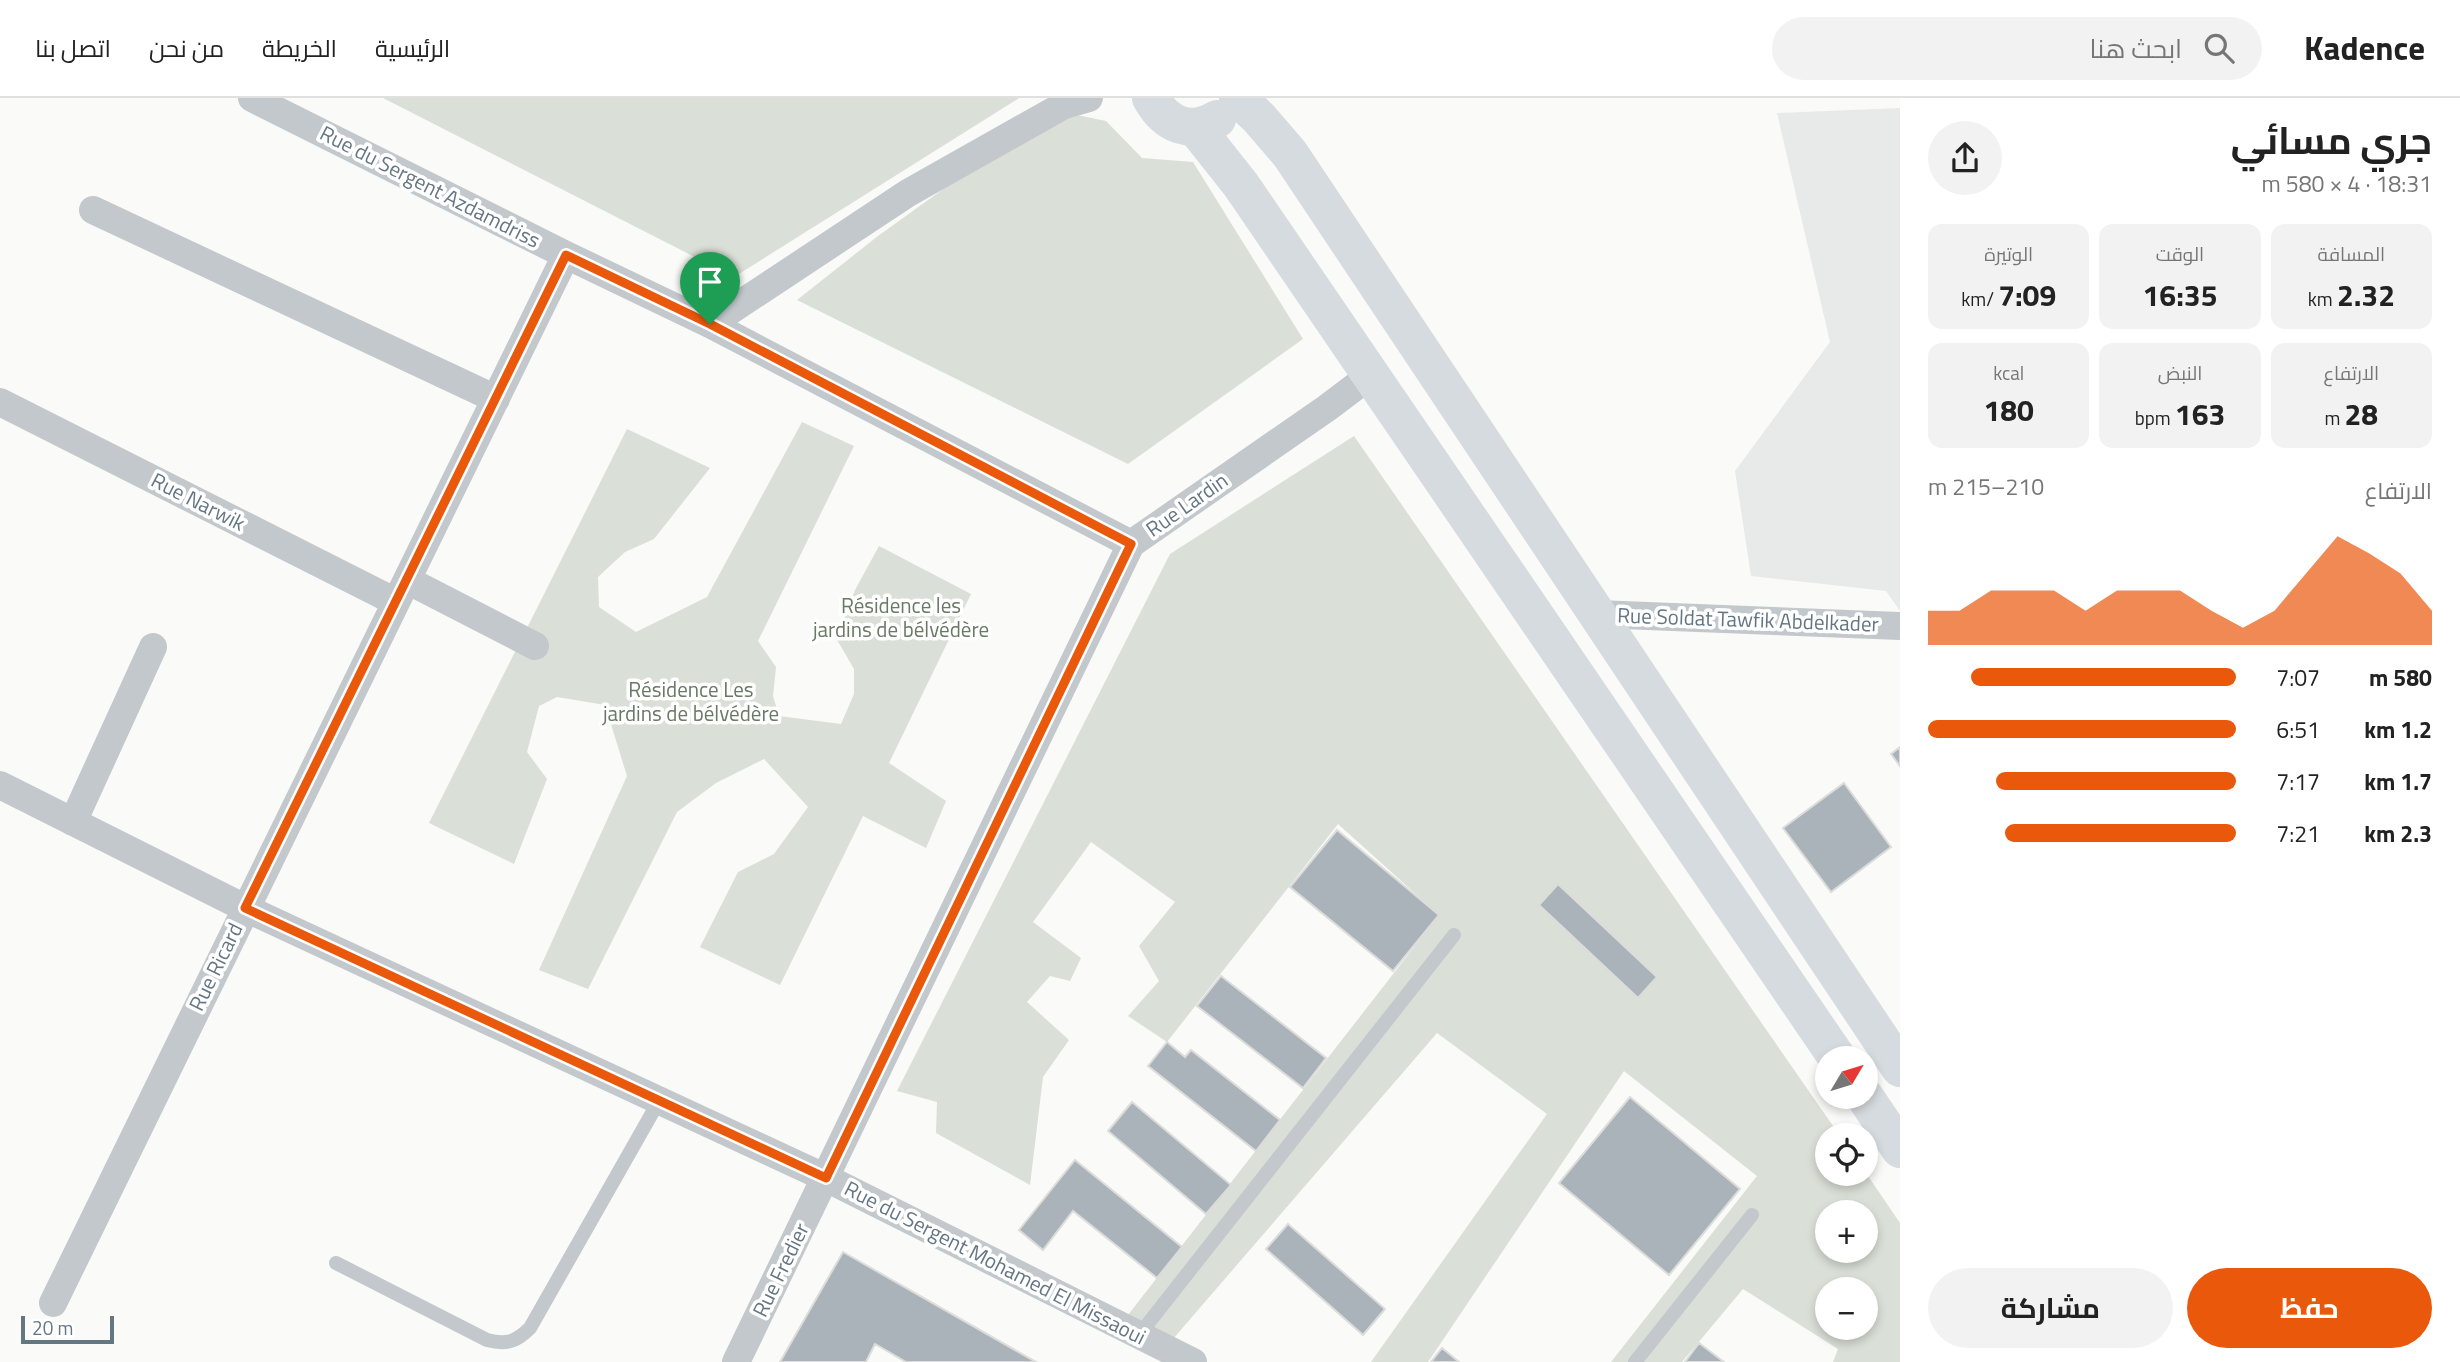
<!DOCTYPE html>
<html lang="ar">
<head>
<meta charset="utf-8">
<style>
	body { margin:0; font-family:"Titillium Web",Cairo,sans-serif; background:#f2f2f2; color:#222; direction:rtl; height:100vh; display:flex; flex-direction:column; font-size:26px; white-space:nowrap }
	* { box-sizing:border-box; margin:0 }
	p { font-size:23px; color:#767676 }
	.icon { flex:none; width:38px; height:38px; fill:none; stroke:currentColor; stroke-width:2; stroke-linecap:round; stroke-linejoin:round }
	.map { position:relative; flex:1; overflow:hidden; direction:ltr }
	.side { display:flex; flex-direction:column; background:#fff; width:560px }
	.side>* { flex:none }
	.needle { width:46px; rotate:52deg }
	.fabs { position:absolute; left:1815px; top:948px; display:grid; gap:14px }
	.fabs a { display:grid; place-items:center; width:63px; height:63px; border-radius:50%; background:#fff; box-shadow:0 4px 10px #0003; font-size:35px }
	.scale { position:absolute; left:21px; bottom:18px; width:93px; box-sizing:border-box; padding-left:7px; border:4px solid #657683; border-top:0; font-size:19px; line-height:24px; white-space:nowrap; color:#657683; -webkit-text-stroke:5px #fff; paint-order:stroke }
	.pin { position:absolute; display:grid; place-items:center; width:60px; height:60px; color:#fff; margin:-72px -30px; border-radius:50% 50% 50% 0; rotate:-45deg; box-shadow:0 0 7px #0007 }
	.pin .icon { rotate:45deg }
	.round { display:grid; place-items:center; flex:none; width:74px; height:74px; border-radius:37px; background:#f2f2f2 }
	.headline { display:flex; align-items:center; justify-content:space-between; height:119px; padding:0 28px }
	h1 { font-size:38px; font-weight:700; line-height:52px }
	.figures { display:grid; grid-template-columns:repeat(3,1fr); gap:10px; height:119px; padding:7px 28px }
	.figures div { display:grid; align-content:center; border-radius:14px; background:#f2f2f2; text-align:center }
	.figures b { font-size:30px; font-weight:700 }
	.figures small { font-size:19px; font-weight:400 }
	.figures p { font-size:19px }
	.chart { height:196px; padding:14px 28px }
	.chart p { display:flex; justify-content:space-between }
	.chart svg { width:100%; height:126px; margin-top:7px; fill:#ea580c; opacity:.7 }
	.primary-button { display:flex; gap:14px; margin-top:auto; padding:14px 28px }
	.primary-button a { flex:1; height:80px; border-radius:42px; background:#ea580c; color:#fff; font-size:28px; font-weight:700; line-height:80px; text-align:center }
	.primary-button a+a { background:#f2f2f2; color:#222 }
	ul { padding:0 28px; list-style:none; font-size:23px }
	li { display:grid; grid-template-columns:112px 84px 1fr; align-items:center; height:52px }
	li i { height:18px; border-radius:9px; background:#ea580c }
	header { display:flex; align-items:center; gap:42px; box-sizing:border-box; height:98px; padding:0 35px; background:#fff; border-bottom:2px solid #e0e0e0 }
	header strong { font-size:33px }
	nav { display:flex; gap:38px; margin-inline-start:auto; font-size:24px }
	.search { width:490px; height:63px; background:#f2f2f2; display:flex; align-items:center; gap:18px; box-sizing:border-box; padding:0 24px; border-radius:38px; color:#767676; font-size:26px }
	main { display:flex; flex:1; min-height:0 }
	.map>svg:first-child { display:block }
</style>
</head>
<body>
<header>
<strong>Kadence</strong>
<div class="search"><svg class="icon" aria-label="search" viewBox="0 0 24 24"><circle cx="10" cy="10" r="6"/><path d="M15 15l6 6"/></svg>ابحث هنا</div>
<nav><a>الرئيسية</a><a>الخريطة</a><a>من نحن</a><a>اتصل بنا</a></nav>
</header>
<main>
<section class="side">
<div class="headline"><div><h1>جري مسائي</h1><p>18:31 · 4 × 580 m</p></div><a class="round"><svg class="icon" aria-label="share" viewBox="0 0 24 24"><path d="M12 15V3M7 8l5-5 5 5M5 13v7h14v-7"/></svg></a></div>
<div class="figures">
<div><p>المسافة</p><b>2.32<small> km</small></b></div>
<div><p>الوقت</p><b>16:35</b></div>
<div><p>الوتيرة</p><b>7:09<small> /km</small></b></div>
</div>
<div class="figures">
<div><p>الارتفاع</p><b>28<small> m</small></b></div>
<div><p>النبض</p><b>163<small> bpm</small></b></div>
<div><p>kcal</p><b>180</b></div>
</div>
<div class="chart"><p><span>الارتفاع</span>210–215 m</p>
<svg viewBox="0 0 160 44" preserveAspectRatio="none"><path d="M0 44V32L10 32L20 25L30 25L40 25L50 32L60 25L70 25L80 25L90 32L100 38L110 32L120 19L130 6L140 12L150 19L160 32V44z"/></svg>
</div>
<ul>
<li><b>580 m</b>7:07<i style="width:86%"></i></li>
<li><b>1.2 km</b>6:51<i style="width:100%"></i></li>
<li><b>1.7 km</b>7:17<i style="width:78%"></i></li>
<li><b>2.3 km</b>7:21<i style="width:75%"></i></li>
</ul>
<div class="primary-button"><a>حفظ</a><a>مشاركة</a></div>
</section>
<div class="map">
<svg width="1900" height="1264" viewBox="0 0 1900 1264">
	<rect width="100%" height="100%" fill="#fafaf8"/>
	<path fill="#e8e9e9" d="M1900 10V513L1886 493 1751 478 1735 373 1830 244 1777 15Z"/>
	<path fill="#dadfd7" fill-rule="evenodd" d="M383 0H1019L734 179Z
		M1053 12 1106 23 1142 60 1193 64 1303 241 1128 366 797 202 878 138Z
		M802 324 854 348 758 543 776 569 773 598 779 618 841 626 854 596V571L836 540 855 492 879 448 971 496 889 665 946 703 926 750 863 718 780 887 700 849 738 774 774 756 808 709 764 661 716 685 677 714 588 891 539 872 627 678 605 607 557 599 539 608 527 654 547 681 514 766 429 725 627 331 710 370 654 441 625 454 598 479 599 509 636 534 707 499Z
		M1354 338 1840 1038H1827V1076L1866 1075 1900 1125V1264H1833L1838 1251 1743 1191 1682 1264H1611L1757 1078 1624 973 1428 1264H1371L1547 1016 1437 935 1173 1241 1128 1217 1439 817 1338 726 1167 944 1128 918 1159 883 1139 848 1175 804 1091 744 1033 824 1081 860 1070 883 1050 878 1027 904 1069 942 1043 979 1030 1087 936 1035 937 1004 897 993 1170 456ZM1827 1115H1866V1153H1827ZM1827 1192H1866V1230H1827Z"/>
	<path fill="#aab3b9" stroke="#dcdcda" stroke-width="2" d="M1900 649V668L1891 656Z
		M1844 685 1891 749 1831 794 1783 730Z
		M1337 732 1439 817 1393 873 1290 789Z
		M1558 786 1657 879 1638 900 1539 807Z
		M1221 878 1326 960 1303 990 1197 908Z
		M1167 944 1185 959 1191 952 1280 1022 1256 1053 1148 968Z
		M1630 999 1740 1091 1669 1177 1559 1085Z
		M1132 1004 1231 1087 1206 1116 1108 1033Z
		M1075 1062 1182 1149 1157 1180 1073 1113 1043 1152 1019 1132Z
		M1288 1126 1385 1211 1363 1237 1266 1151Z
		M843 1154 1036 1264H906L875 1246 866 1264H780Z
		M1699 1245 1724 1264H1685Z
		M1442 1250 1459 1264H1431Z"/>
	<g fill="none" stroke-linecap="round" stroke-linejoin="round">
		<path stroke="#c3c8cc" stroke-width="14" d="M336 1165 487 1242C506 1247 516 1244 530 1230L659 1003
			M1139 1237 1454 837
			M1635 1264 1752 1117"/>
		<path stroke="#c3c8cc" stroke-width="28" d="M252 0 566 157 710 226 1131 446
			M93 112 496 301
			M710 226 908 95 1064 7 1089 0
			M0 304 396 504
			M407 482 535 548
			M1597 516 1900 528
			M0 687 245 810 826 1080 1193 1264
			M73 724 153 549
			M53 1205 566 157
			M736 1264 1131 446 1327 310 1372 276"/>
		<path stroke="#d6dbdf" stroke-width="38" d="M1151 0C1166 27 1190 37 1217 21
			M1238 0 1259 20 1290 56 1900 970
			M1195 29 1241 87 1838 961
			M1865 999 1900 1051"/>
	</g>
	<g fill="none" stroke-linecap="round" stroke-linejoin="round">
		<g stroke="#fff" stroke-width="14">
			<path id="route" d="M566 157 710 226 1131 446 826 1080 245 810Z"/>
		</g>
		<use href="#route" stroke="#ea580c" stroke-width="9"/>
	</g>
	<g text-anchor="middle" stroke-width="7" stroke-linejoin="round" paint-order="stroke">
		<g font-size="21" fill="#657683" stroke="#fff">
			<text transform="translate(430 89) rotate(27)" y="7">Rue du Sergent Azdamdriss</text>
			<text transform="translate(198 404) rotate(27)" y="7">Rue Narwik</text>
			<text transform="translate(1187 407) rotate(-35)" y="7">Rue Lardin</text>
			<text transform="translate(1748 522) rotate(2)" y="7">Rue Soldat Tawfik Abdelkader</text>
			<text transform="translate(216 869) rotate(-64)" y="7">Rue Ricard</text>
			<text transform="translate(995 1165) rotate(27)" y="7">Rue du Sergent Mohamed El Missaoui</text>
			<text transform="translate(781 1172) rotate(-64)" y="7">Rue Fredier</text>
		</g>
		<g font-size="21" fill="#687a64" stroke="#fff">
			<text x="901" y="515">Résidence les<tspan x="901" dy="24">jardins de bélvédère</tspan></text>
			<text x="691" y="599">Résidence Les<tspan x="691" dy="24">jardins de bélvédère</tspan></text>
		</g>
	</g>
</svg>
<div class="fabs">
<a><svg class="needle" viewBox="-14 -14 28 28"><path d="M0-13l5 13h-10z" fill="#e53935"/><path d="M0 13l5-13h-10z" fill="#767676"/></svg></a>
<a><svg class="icon" aria-label="locate" viewBox="0 0 24 24"><circle cx="12" cy="12" r="6"/><path d="M12 2v4M12 18v4M2 12h4M18 12h4"/></svg></a>
<a>+</a>
<a>−</a>
</div>
<div class="scale">20 m</div>
<div class="pin" style="left:710px;top:226px;background:#1e9e55"><svg class="icon" aria-label="arrive" viewBox="0 0 24 24"><path d="M6 21V4h12l-3 4 3 4H6"/></svg></div>
</div>
</main>
</body>
</html>
